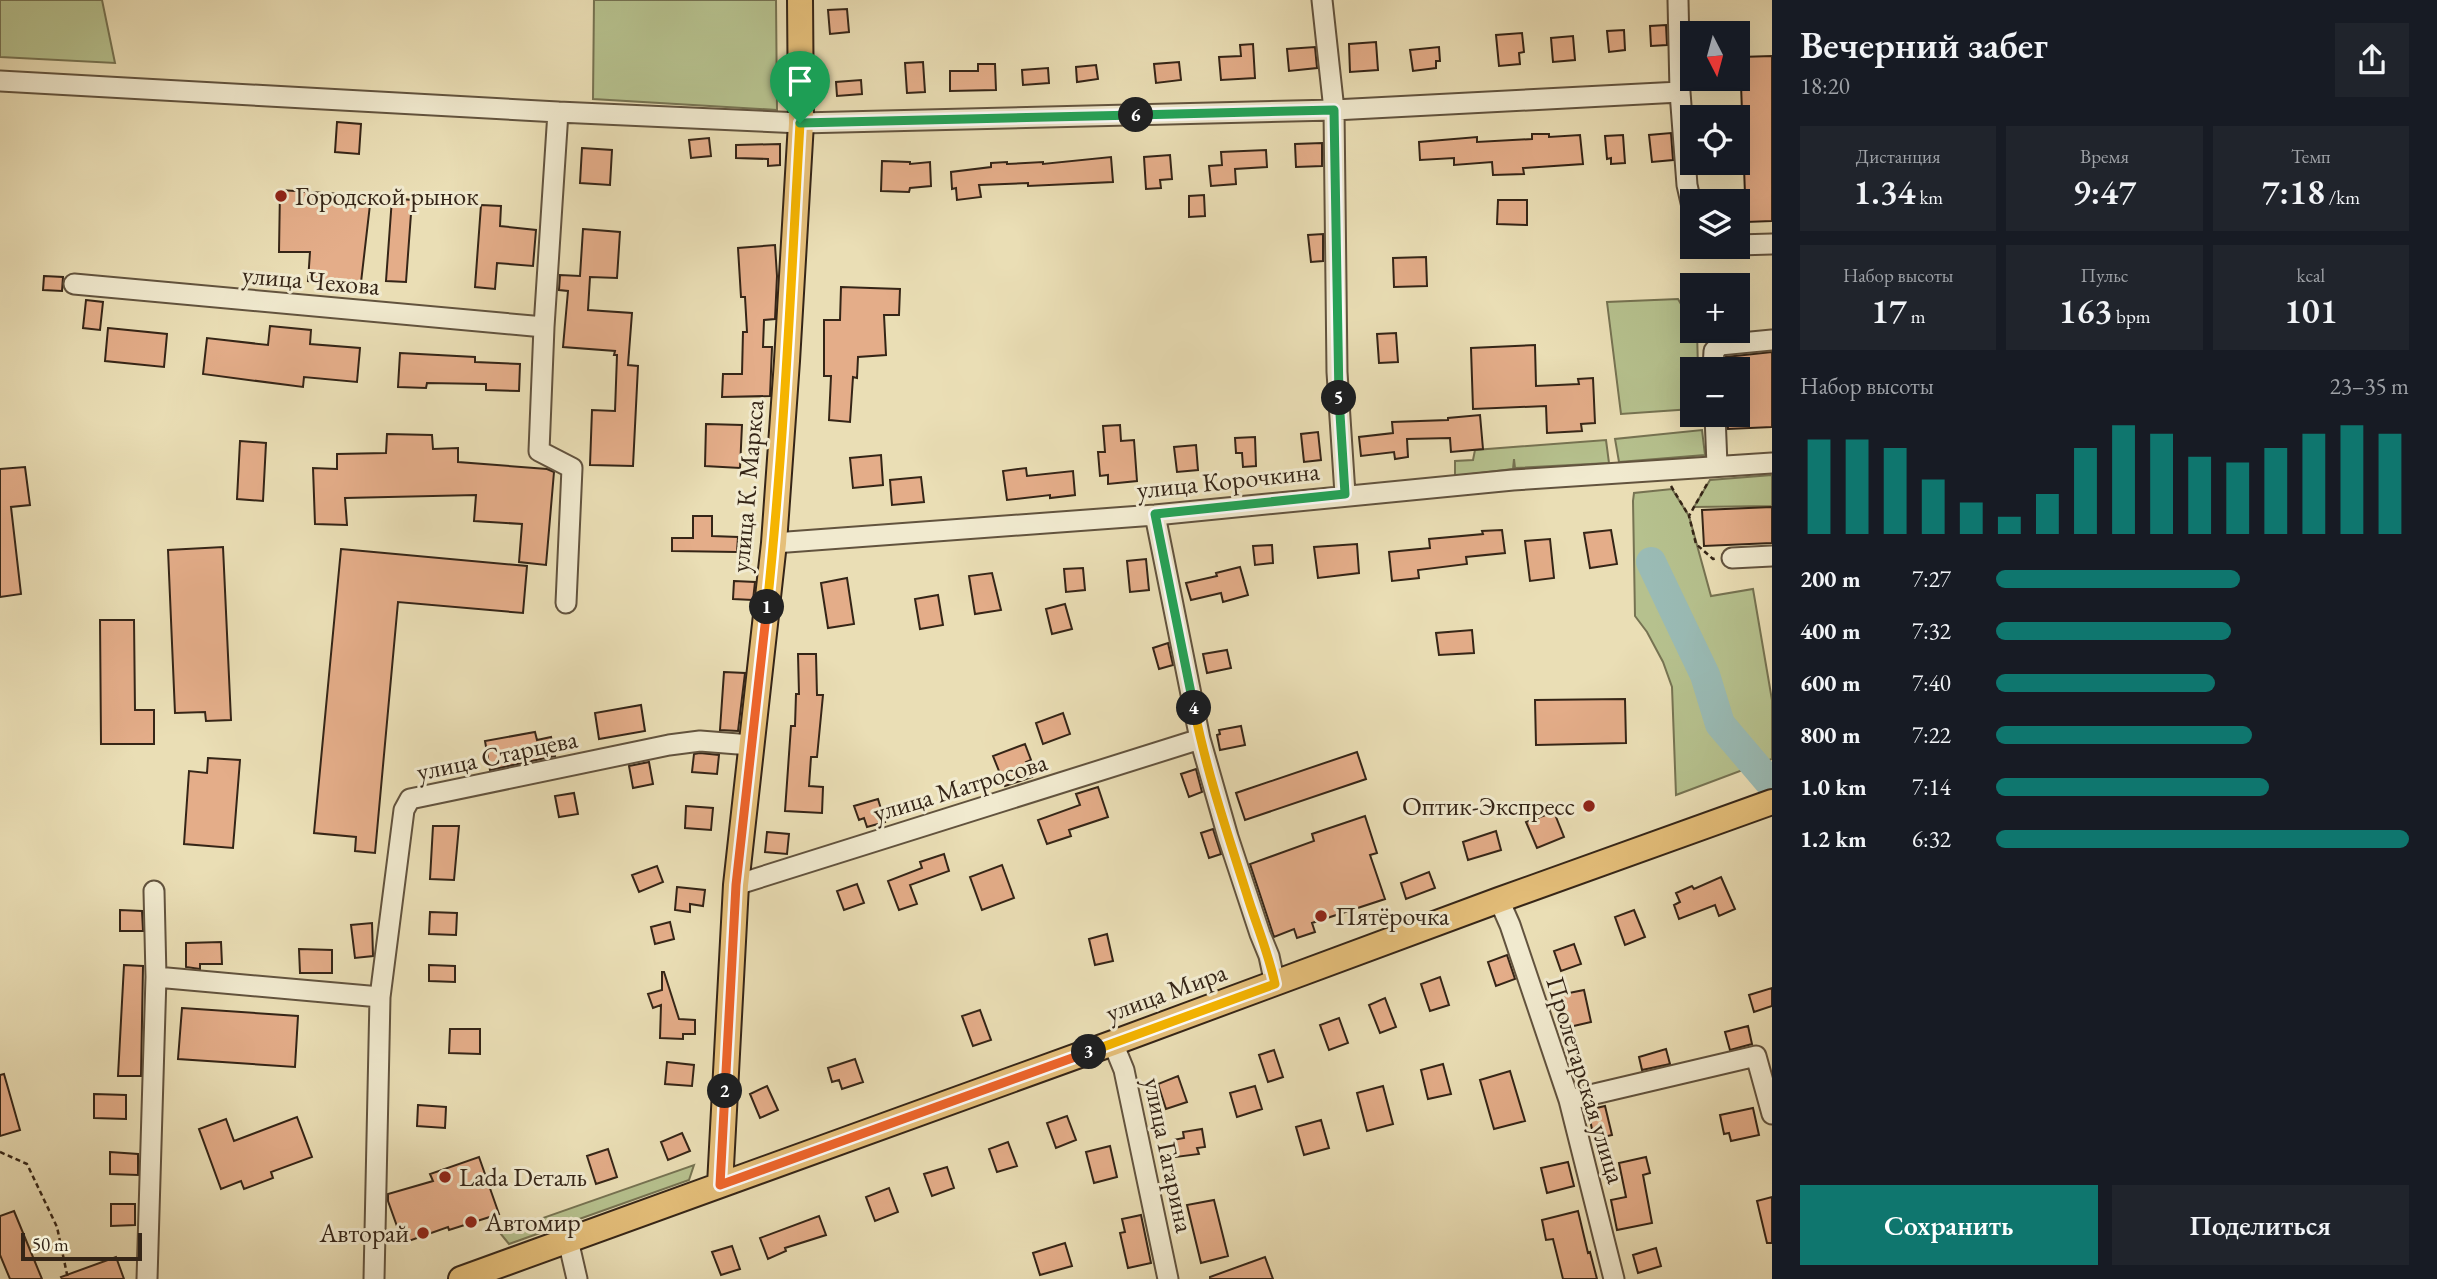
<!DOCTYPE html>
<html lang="ru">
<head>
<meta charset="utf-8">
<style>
	body { margin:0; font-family:"EB Garamond",serif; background:#20242c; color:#f1f3f6; height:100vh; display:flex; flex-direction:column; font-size:26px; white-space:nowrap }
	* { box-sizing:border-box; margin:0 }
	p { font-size:23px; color:#9ea1a6 }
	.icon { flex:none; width:38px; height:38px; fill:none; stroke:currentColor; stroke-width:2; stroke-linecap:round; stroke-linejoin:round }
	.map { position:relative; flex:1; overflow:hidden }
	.panel { display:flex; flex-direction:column; background:#171b24; width:665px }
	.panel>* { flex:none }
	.needle { width:46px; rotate:174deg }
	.fabs { position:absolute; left:1680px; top:21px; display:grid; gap:14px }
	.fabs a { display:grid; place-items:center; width:70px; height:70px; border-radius:0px; background:#171b24; box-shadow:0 7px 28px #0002; font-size:35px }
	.scale { position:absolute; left:21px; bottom:18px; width:121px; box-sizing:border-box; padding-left:7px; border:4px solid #352517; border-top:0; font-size:19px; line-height:24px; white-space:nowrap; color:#352517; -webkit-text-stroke:5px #f1eacf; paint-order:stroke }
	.pin { position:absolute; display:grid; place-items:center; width:60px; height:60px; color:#fff; margin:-72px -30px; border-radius:50% 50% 50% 0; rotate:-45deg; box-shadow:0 0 7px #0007 }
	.pin .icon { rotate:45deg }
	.km { position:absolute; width:35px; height:35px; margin:-18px; border-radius:50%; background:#222; color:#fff; font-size:19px; line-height:35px; text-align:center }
	.round { display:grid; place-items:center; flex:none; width:74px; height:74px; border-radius:0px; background:#20242c }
	.headline { display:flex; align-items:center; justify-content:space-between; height:119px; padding:0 28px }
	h1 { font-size:38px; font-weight:600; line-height:52px }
	.metrics { display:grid; grid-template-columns:repeat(3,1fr); gap:10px; height:119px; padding:7px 28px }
	.metrics div { display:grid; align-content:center; border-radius:0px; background:#20242c; text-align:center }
	.metrics b { font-size:35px; font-weight:600 }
	.metrics small { font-size:19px; font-weight:400 }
	.metrics p { font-size:19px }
	.chart { height:196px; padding:14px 28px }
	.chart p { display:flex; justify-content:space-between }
	.chart svg { width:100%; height:126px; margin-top:7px; stroke:#0f766e; stroke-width:6 }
	.action { display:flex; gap:14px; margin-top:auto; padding:14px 28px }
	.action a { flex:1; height:80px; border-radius:0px; background:#0f766e; color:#fff; font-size:28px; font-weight:600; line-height:80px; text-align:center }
	.action a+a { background:#20242c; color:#f1f3f6 }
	ul { padding:0 28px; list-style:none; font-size:23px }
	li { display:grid; grid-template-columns:112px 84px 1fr; align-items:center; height:52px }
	li i { height:18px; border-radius:9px; background:#0f766e }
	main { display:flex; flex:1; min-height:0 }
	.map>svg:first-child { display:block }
</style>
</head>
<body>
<main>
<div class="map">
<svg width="1772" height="1279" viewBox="0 0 1772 1279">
	<rect width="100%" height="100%" fill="#eadeb5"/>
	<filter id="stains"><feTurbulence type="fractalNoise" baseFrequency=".00286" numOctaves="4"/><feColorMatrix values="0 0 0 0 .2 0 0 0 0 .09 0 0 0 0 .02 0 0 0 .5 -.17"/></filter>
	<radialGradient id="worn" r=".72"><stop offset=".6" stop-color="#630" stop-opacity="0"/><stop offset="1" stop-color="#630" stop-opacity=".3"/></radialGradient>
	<path fill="#b6c18e" stroke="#767352" stroke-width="2" d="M0 0H102L115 63 0 57Z
		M594 0H776L777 110 593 99Z
		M1678 299 1692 323V331H1697L1698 369H1692V409L1621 414 1607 302Z
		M1702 430 1705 455 1619 462 1615 439Z
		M1606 440 1609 463 1515 468 1514 459 1513 469 1455 476V461L1473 460 1475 450Z
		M1772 475V506L1694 507 1710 480Z
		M1672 489 1689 516 1711 596 1753 589 1772 700V759L1676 795 1672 687 1663 662 1647 632 1635 616 1633 501 1634 493Z
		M694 1165 689 1180 509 1244 500 1233Z"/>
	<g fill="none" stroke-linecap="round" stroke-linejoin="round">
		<path stroke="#9abbb5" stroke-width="30" d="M1651 562 1705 675 1720 724 1772 785"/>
	</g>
	<path fill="#e4ad89" stroke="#352517" stroke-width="2" d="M847 9 849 32 830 34 828 10Z
		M1666 25 1667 45 1651 46 1650 26Z
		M1624 30 1625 50 1609 52 1607 31Z
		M1522 33 1524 52 1519 53 1520 64 1499 66 1496 35Z
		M1573 36 1575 60 1553 62 1551 38Z
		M1376 42 1378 70 1350 72 1349 44Z
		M1253 44 1255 78 1221 80 1219 57 1241 56 1240 45Z
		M1315 47 1317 68 1289 71 1287 49Z
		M1439 47 1440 61H1436V68L1413 71 1410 50Z
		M1772 56V221L1746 222 1740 57Z
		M923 62 925 92 907 93 905 63Z
		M1179 62 1181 80 1156 83 1154 64Z
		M978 64H995L996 90 950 91V71H978Z
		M1096 65 1098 79 1077 82 1076 67Z
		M1048 68 1049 83 1023 85 1022 70Z
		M861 80 862 94 837 96 836 82Z
		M337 122 361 124 359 154 335 152Z
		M1671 133 1673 160 1652 162 1649 135Z
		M1532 134H1549V137L1580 135 1583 164 1523 168 1524 174 1493 175 1492 162 1454 165V158L1420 160 1419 142 1477 137V142L1532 139Z
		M1623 135 1625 163 1611 164V158L1607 159 1605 136Z
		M709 138 711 156 691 158 689 140Z
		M1322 143V166L1296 167 1295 144Z
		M780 144V165L768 166V159L736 158V145Z
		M582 148 612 150 610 185 580 183Z
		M1266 150 1267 167 1235 169 1236 184 1211 186 1209 166 1222 165 1221 152Z
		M1170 155 1172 179 1160 180 1161 188 1146 189 1144 157Z
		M1111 157 1113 182 1028 186V183L979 185 981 197 957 200 956 188 952 189 951 172 991 167V163L1007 162V164L1043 162V164Z
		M882 161 910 162V164L930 162 931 186 910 188 909 192 881 191Z
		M280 190 371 196 360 291 343 289 344 285 308 281 310 252H279Z
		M1204 195 1205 216 1189 217V196Z
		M392 198 412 200 406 282 386 281Z
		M1498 200H1527V225L1497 224Z
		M481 205 501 206 500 226 536 230 533 266 497 263 495 289 475 287Z
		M583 229 620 232 617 278 590 277 588 310 632 313 628 365 638 366 633 466 590 465 592 410 615 411 617 355H614L615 351 563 347 568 291 559 290 560 275 580 276Z
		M1323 234V261L1311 262 1308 235Z
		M775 245 777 276 775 319 764 320 763 347H772L770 396 722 397 723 374H742L743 332H747L745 297H741L738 248Z
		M1426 257 1427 286 1394 287 1393 258Z
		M44 276 63 277 62 291 43 290Z
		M841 287 900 289 899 315H884L886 355 858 357 857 378 853 377 850 422 829 420 831 376H824V320H840Z
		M86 300 103 302 100 330 83 328Z
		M270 326 311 330 310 344 360 348 357 382 304 377 303 387 203 374 207 338 268 345Z
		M108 328 167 334 164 367 105 361Z
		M1396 333 1398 362 1379 363 1377 334Z
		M1535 345 1536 386 1579 384 1578 379 1593 378 1595 423 1581 424 1582 431 1547 433 1546 406 1473 409 1471 348Z
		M1772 352V427L1728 429 1727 415H1738V369H1725L1726 357Z
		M400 353 475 357V362L520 364 519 391 486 390V384L427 383 426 388 398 387Z
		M1480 415 1483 449 1451 452 1450 438 1407 439 1408 457 1395 459 1394 452 1361 456 1359 437 1393 433 1392 422 1448 420V418Z
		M706 424 742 425 740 468 705 466Z
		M1120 425 1121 441 1134 440 1137 481 1108 484V475L1100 476 1098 452H1105L1103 426Z
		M1318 432 1321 460 1304 462 1301 434Z
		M387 434 432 435 433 449 458 448V462L547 469 554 472 546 565 519 562 522 524 474 521 476 495 345 498 347 525 315 524 313 468 337 469V454L386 453Z
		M1255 437 1256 466 1243 467 1242 453H1236L1235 438Z
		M240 441 266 443 263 501 237 499Z
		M1196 445 1198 470 1177 472 1174 447Z
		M881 455 883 485 853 488 850 458Z
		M25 467 30 505 11 507 21 594 0 597V469Z
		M1026 468 1027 476 1073 471 1075 495 1050 498V495L1007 500 1003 471Z
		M921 477 924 502 892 505 890 480Z
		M1772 507V543L1704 546 1702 510Z
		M693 516H712V536L738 537 737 552 672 551V538H693Z
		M1502 530 1505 553 1466 557 1467 564 1418 570 1419 578 1392 581 1389 552 1430 548 1429 539 1483 534 1482 531Z
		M1611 530 1617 564 1590 568 1584 533Z
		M1550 539 1554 578 1530 581 1525 541Z
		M1357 544 1359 573 1318 578 1314 547Z
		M1272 545 1273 563 1255 565 1253 546Z
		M223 547 231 720 206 721 205 712 175 713 168 550Z
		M341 549 527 566 523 613 398 602 375 853 355 851 356 837 314 833Z
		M1146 559 1149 590 1130 592 1127 561Z
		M1240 567 1248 595 1223 602 1221 593 1191 600 1186 583 1217 576 1216 573Z
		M1083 568 1085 590 1066 592 1064 569Z
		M992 573 1001 610 975 614 969 576Z
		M847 578 854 624 828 628 821 583Z
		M734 581 755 582 753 600 733 599Z
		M938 595 943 625 920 629 915 599Z
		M1065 604 1072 629 1052 634 1046 609Z
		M100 620H134L135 710H154V744H101Z
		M1472 630 1474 653 1439 655 1436 633Z
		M1168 643 1173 665 1159 669 1153 648Z
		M1227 650 1231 668 1207 673 1203 654Z
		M798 654H816L817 695H823L817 757H811L809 786 823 787 822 813 785 811 791 726H795L796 694H799Z
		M724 672 745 673 738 731 720 730Z
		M1625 699 1626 743 1536 745 1535 700Z
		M641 705 645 731 599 739 595 713Z
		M1063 713 1070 734 1043 744 1036 723Z
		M1241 726 1245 745 1220 750 1217 735 1220 734 1219 730Z
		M535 732 537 740 551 737 555 756 490 770 485 741Z
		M1025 744 1031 760 1026 762 1032 777 1005 786 993 756Z
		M1357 752 1366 779 1245 820 1236 793Z
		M700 753 719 755 717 774 692 772 694 754Z
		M208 758 240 760 233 848 184 844 189 771 207 773Z
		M649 762 653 784 633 788 629 766Z
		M1196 769 1202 792 1189 797 1181 774Z
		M1098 787 1108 817 1069 830 1071 836 1047 844 1038 820 1080 805 1076 794Z
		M574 793 578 814 559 817 555 796Z
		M878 799 885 822 867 827 864 818 859 820 854 806Z
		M686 806 713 808 711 830 685 828Z
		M1554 812 1564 837 1537 848 1526 822Z
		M1365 816 1377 853 1370 855 1385 899 1312 923 1315 932 1297 938 1294 929 1274 937 1250 864 1314 841 1312 834Z
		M433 826H459L454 880 430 879Z
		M1213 829 1221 854 1209 858 1201 833Z
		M1496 831 1501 850 1468 860 1463 842Z
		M767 832 789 834 787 854 765 852Z
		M944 854 949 871 910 885 917 904 899 910 888 881 922 868 920 862Z
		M1002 865 1014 898 982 910 970 877Z
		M657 866 663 882 639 892 632 875Z
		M1429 872 1435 888 1406 899 1401 883Z
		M1721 877 1735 909 1719 916 1715 905 1679 919 1674 905 1680 902 1676 893 1692 886 1694 889Z
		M857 884 864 903 844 910 837 891Z
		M677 887 705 890 703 906 690 904V912L675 910Z
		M120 910 142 911 143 931H120Z
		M1634 910 1645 937 1625 945 1615 917Z
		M430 912 457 913 456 935 429 934Z
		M670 922 674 939 655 944 651 927Z
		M372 923 373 956 355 958 351 925Z
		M1107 934 1113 961 1095 965 1089 939Z
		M221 942 222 964H200V969L186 967V943Z
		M1574 944 1581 964 1561 971 1554 951Z
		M299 949 332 950V973H300Z
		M1507 955 1515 979 1496 986 1488 962Z
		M124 965 143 966 141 1076H118Z
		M429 965 455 966V982L429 981Z
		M662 972H664L679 1019 695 1020V1034H683V1039L660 1038 661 1005 653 1008 648 994 662 990Z
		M1440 977 1449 1005 1430 1011 1421 984Z
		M1772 988V1006L1754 1012 1749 995Z
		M1584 990 1591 1022 1565 1028 1559 995Z
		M1385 998 1396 1027 1380 1033 1369 1005Z
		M182 1008 298 1016 295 1067 178 1059Z
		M980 1010 991 1040 973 1046 962 1016Z
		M1339 1018 1348 1043 1329 1050 1320 1025Z
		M1748 1026 1752 1044 1730 1050 1725 1032Z
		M450 1029H480V1054L449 1053Z
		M1666 1049 1670 1064 1642 1070 1639 1057Z
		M1274 1050 1283 1077 1268 1082 1259 1055Z
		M855 1059 863 1082 842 1089 839 1080 832 1082 828 1068Z
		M667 1062 694 1065 692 1086 665 1084Z
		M1443 1064 1451 1094 1428 1099 1421 1070Z
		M1510 1071 1525 1121 1494 1129 1480 1080Z
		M4 1074 20 1130 0 1136V1075Z
		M1178 1076 1187 1102 1166 1109 1158 1084Z
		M767 1086 778 1110 760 1118 750 1094Z
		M1255 1086 1262 1109 1237 1117 1230 1093Z
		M1383 1086 1393 1124 1367 1131 1357 1093Z
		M94 1094 126 1095V1119L94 1118Z
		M418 1105 446 1107 445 1128 417 1126Z
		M1605 1106 1612 1135 1594 1139 1588 1110Z
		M1753 1108 1759 1135 1731 1141 1729 1133 1724 1134 1720 1115Z
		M1067 1116 1076 1140 1056 1148 1047 1123Z
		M297 1117 312 1157 271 1172 273 1178 244 1189 241 1181 221 1189 199 1129 226 1119 234 1141Z
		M1321 1120 1329 1148 1304 1155 1296 1127Z
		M1202 1129 1205 1147 1197 1148 1199 1154 1176 1157 1173 1140 1184 1138 1183 1132Z
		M682 1133 690 1151 668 1160 661 1142Z
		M1008 1142 1017 1166 997 1172 989 1149Z
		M1110 1146 1117 1177 1094 1183 1086 1152Z
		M608 1149 617 1177 596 1184 587 1156Z
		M110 1152 138 1154V1175L110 1174Z
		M479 1157 499 1214 449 1230 448 1227 403 1243 388 1201V1194L433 1181 430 1174Z
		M1646 1157 1650 1173 1643 1175 1652 1223 1617 1230 1611 1200 1626 1197 1619 1163Z
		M1568 1162 1574 1186 1547 1193 1541 1168Z
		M947 1167 954 1188 932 1196 924 1174Z
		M889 1188 898 1212 875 1221 866 1197Z
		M1772 1197V1243H1767L1757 1201Z
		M1214 1200 1228 1256 1201 1263 1187 1205Z
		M111 1204H135V1225L111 1226Z
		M14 1211 42 1279H10L0 1255V1216Z
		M1578 1211 1588 1253 1590 1252 1597 1279H1563L1553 1239 1546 1240 1542 1220Z
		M1141 1215 1151 1263 1128 1268 1120 1233 1125 1232 1122 1219Z
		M819 1216 826 1235 785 1248 786 1251 768 1259 760 1238Z
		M1065 1243 1072 1266 1040 1275 1033 1253Z
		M732 1246 740 1269 721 1275 712 1252Z
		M1656 1248 1661 1266 1638 1273 1633 1255Z
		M116 1257 124 1279H62L61 1277Z
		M1265 1257 1273 1279H1210V1277Z"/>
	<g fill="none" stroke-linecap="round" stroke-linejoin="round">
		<g stroke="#62533e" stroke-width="23">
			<path id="minor" d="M1322 0 1334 110 1337 372 1345 494
				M1678 0 1680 92 1687 185 1692 207
				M0 81 558 112 801 123 1334 110 1680 92
				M1738 245 1772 244
				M74 284 544 327 558 112
				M544 327 539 451 572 468 566 603
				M1713 369 1714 351 1720 345 1772 340
				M1715 415 1717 465
				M1155 515 1200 739 1228 837 1260 934 1269 956 1275 984
				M774 543 1155 515 1513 480 1772 463
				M1732 558 1772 556
				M736 885 1200 739
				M154 891 156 977
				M1499 900 1510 925 1569 1100 1614 1279
				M1113 1043 1124 1070 1168 1279
				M1569 1100 1756 1056 1772 1114
				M568 1240 577 1279
				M147 1279 156 977 380 997 404 810 410 799 669 745 700 741 751 745
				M374 1279 380 997"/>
		</g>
		<g stroke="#352517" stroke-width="28">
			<path id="major" d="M720 1185 736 885 774 543 787 361 801 123 800 0
				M461 1279 1113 1043 1499 900 1772 802"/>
		</g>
		<path stroke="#352517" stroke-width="2.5" stroke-dasharray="5 3.5" stroke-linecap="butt" d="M1707 484 1689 516 1696 544 1713 559 1716 558
			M1671 486 1689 516
			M0 1152 27 1164 57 1227 68 1279"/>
		<use href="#minor" stroke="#f1eacf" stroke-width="19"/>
		<use href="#major" stroke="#e5bf7a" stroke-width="24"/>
	</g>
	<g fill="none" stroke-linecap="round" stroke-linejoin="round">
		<g stroke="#fff" stroke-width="14">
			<path id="split-1" d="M767 607C784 446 791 284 800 123"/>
		</g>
		<g stroke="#fff" stroke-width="14">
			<path id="split-2" d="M725 1091 736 885 767 607"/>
		</g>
		<g stroke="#fff" stroke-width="14">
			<path id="split-3" d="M725 1091 720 1185 1089 1052"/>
		</g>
		<g stroke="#fff" stroke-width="14">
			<path id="split-4" d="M1089 1052 1275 984C1269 955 1258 929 1249 901 1229 838 1207 774 1194 708"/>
		</g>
		<g stroke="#fff" stroke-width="14">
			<path id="split-5" d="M1194 708 1155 514 1345 494 1339 398"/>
		</g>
		<g stroke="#fff" stroke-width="14">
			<path id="split-6" d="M1136 115 1334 110 1339 398"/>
		</g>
		<g stroke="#fff" stroke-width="14">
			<path id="split-7" d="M800 123 1136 115"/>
		</g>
		<use href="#split-1" stroke="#f5b400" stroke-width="9"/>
		<use href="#split-2" stroke="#f0652b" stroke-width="9"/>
		<use href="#split-3" stroke="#f0652b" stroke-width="9"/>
		<use href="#split-4" stroke="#f5b400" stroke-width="9"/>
		<use href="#split-5" stroke="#22a559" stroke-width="9"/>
		<use href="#split-6" stroke="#22a559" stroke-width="9"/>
		<use href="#split-7" stroke="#22a559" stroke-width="9"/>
	</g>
	<g fill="#8f2418" stroke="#f1eacf" stroke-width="2.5">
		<circle cx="281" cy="196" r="7"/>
		<circle cx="1589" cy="806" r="7"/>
		<circle cx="1321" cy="916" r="7"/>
		<circle cx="445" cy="1177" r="7"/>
		<circle cx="471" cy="1222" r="7"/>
		<circle cx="423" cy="1233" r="7"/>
	</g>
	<g text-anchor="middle" stroke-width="6" stroke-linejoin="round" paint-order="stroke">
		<g font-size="26" fill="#352517" stroke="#f1eacf" text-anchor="start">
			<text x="295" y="205">Городской рынок</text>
			<text x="1575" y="815" text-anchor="end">Оптик-Экспресс</text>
			<text x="1335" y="925">Пятёрочка</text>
			<text x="459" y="1186">Lada Dеталь</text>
			<text x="485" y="1231">Автомир</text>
			<text x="409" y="1242" text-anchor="end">Авторай</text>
		</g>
		<g font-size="26" fill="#352517" stroke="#f1eacf">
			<text transform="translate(311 280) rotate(5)" y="9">улица Чехова</text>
			<text transform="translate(1228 480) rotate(-6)" y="9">улица Корочкина</text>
			<text transform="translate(747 486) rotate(-85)" y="9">улица К. Маркса</text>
			<text transform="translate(497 755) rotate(-12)" y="9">улица Старцева</text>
			<text transform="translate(960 787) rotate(-17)" y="9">улица Матросова</text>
			<text transform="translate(1166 992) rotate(-20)" y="9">улица Мира</text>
			<text transform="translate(1586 1080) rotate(73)" y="9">Пролетарская улица</text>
			<text transform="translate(1169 1155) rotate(78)" y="9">улица Гагарина</text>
		</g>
	</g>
	<rect width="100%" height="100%" filter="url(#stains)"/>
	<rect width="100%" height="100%" fill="url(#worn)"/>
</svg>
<div class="fabs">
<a><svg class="needle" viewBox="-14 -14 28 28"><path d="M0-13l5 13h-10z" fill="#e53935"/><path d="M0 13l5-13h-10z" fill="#9ea1a6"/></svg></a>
<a><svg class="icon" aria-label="locate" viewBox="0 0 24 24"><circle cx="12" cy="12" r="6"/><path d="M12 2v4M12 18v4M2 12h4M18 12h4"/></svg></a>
<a><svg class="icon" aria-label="layers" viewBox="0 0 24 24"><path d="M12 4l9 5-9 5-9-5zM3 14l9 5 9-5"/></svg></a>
<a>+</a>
<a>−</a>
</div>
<div class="scale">50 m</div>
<div class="pin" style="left:800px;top:123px;background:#1e9e55"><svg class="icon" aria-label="arrive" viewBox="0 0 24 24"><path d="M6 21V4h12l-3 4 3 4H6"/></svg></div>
<b class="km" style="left:767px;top:607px">1</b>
<b class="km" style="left:725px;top:1091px">2</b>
<b class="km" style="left:1089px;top:1052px">3</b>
<b class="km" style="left:1194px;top:708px">4</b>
<b class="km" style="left:1339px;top:398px">5</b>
<b class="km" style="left:1136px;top:115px">6</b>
</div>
<section class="panel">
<div class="headline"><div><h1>Вечерний забег</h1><p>18:20</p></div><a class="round"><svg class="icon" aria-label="share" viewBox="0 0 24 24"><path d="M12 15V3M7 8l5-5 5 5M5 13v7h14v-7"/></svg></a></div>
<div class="metrics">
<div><p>Дистанция</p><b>1.34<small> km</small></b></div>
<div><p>Время</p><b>9:47</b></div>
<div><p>Темп</p><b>7:18<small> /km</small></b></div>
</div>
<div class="metrics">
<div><p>Набор высоты</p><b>17<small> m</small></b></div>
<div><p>Пульс</p><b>163<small> bpm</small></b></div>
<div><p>kcal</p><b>101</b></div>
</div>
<div class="chart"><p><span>Набор высоты</span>23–35 m</p>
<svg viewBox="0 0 160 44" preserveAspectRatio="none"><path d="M5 44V11M15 44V11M25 44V14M35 44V25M45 44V33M55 44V38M65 44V30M75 44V14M85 44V6M95 44V9M105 44V17M115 44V19M125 44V14M135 44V9M145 44V6M155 44V9"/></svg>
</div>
<ul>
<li><b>200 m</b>7:27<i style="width:59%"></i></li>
<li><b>400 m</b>7:32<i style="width:57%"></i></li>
<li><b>600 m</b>7:40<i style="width:53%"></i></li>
<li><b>800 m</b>7:22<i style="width:62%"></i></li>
<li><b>1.0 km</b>7:14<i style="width:66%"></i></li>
<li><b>1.2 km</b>6:32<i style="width:100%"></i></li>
</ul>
<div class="action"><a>Сохранить</a><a>Поделиться</a></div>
</section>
</main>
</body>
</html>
